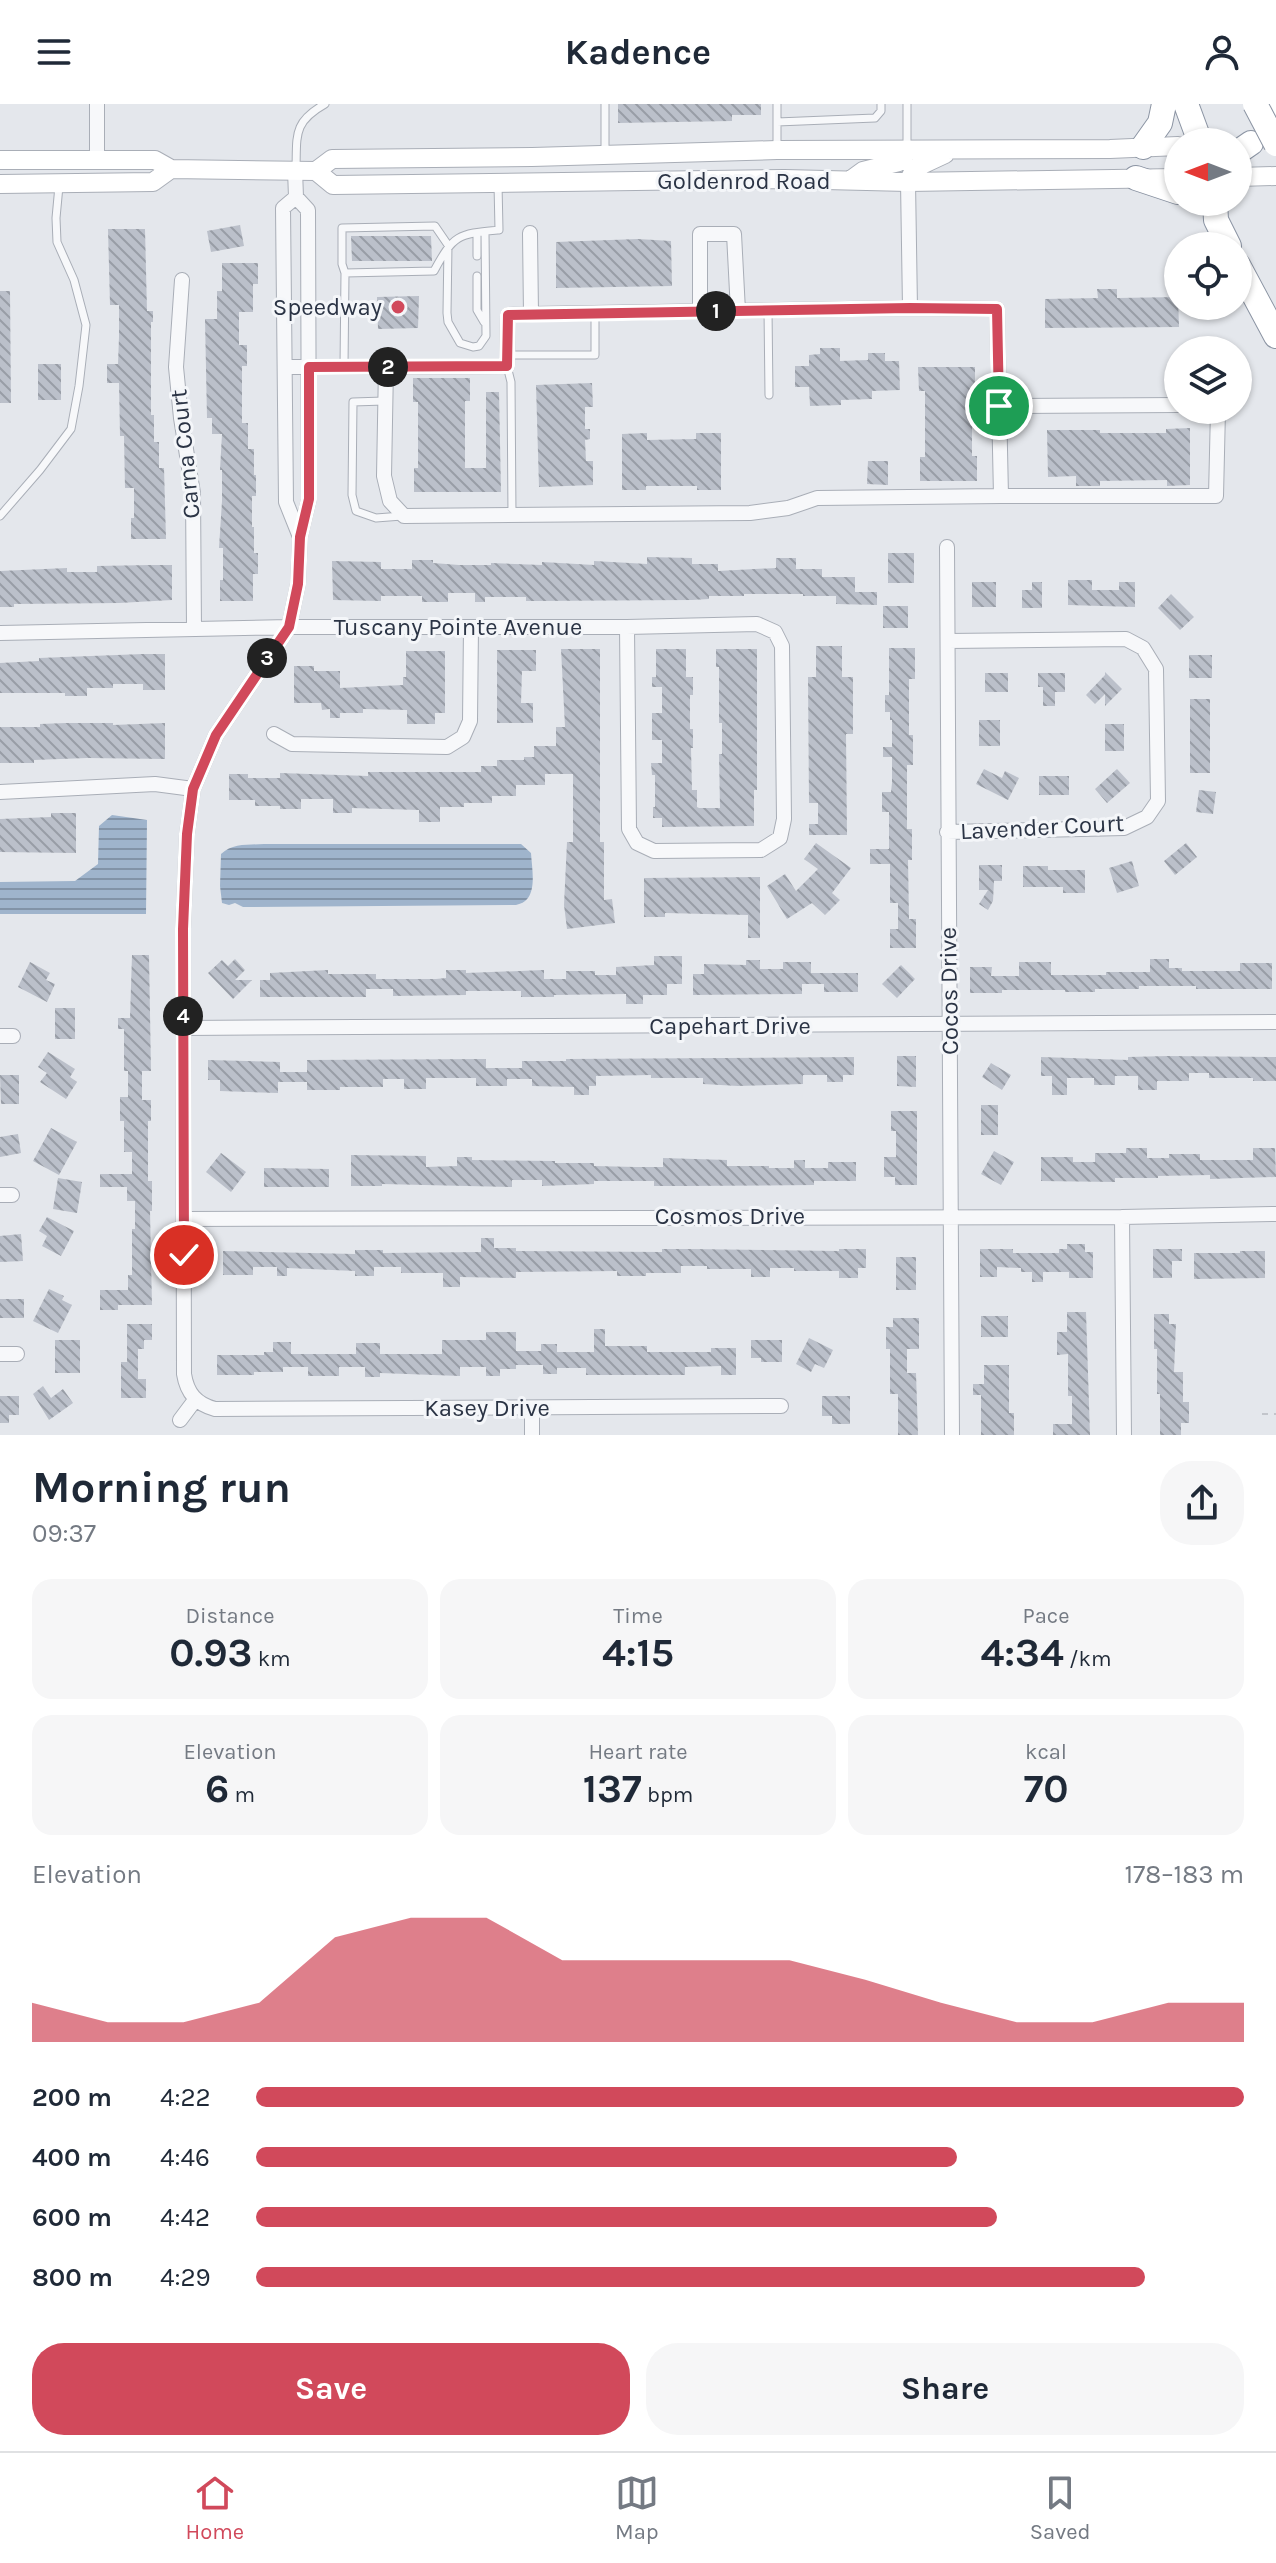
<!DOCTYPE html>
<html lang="en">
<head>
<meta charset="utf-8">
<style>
	body { margin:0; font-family:Karla,sans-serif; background:#f6f6f7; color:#1f2937; height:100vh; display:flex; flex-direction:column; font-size:30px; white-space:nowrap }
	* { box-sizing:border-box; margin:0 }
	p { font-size:26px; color:#747a83 }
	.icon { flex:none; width:44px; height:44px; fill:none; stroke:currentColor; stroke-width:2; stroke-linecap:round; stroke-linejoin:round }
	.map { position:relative; height:1331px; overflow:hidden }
	.side { display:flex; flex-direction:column; background:#fff; flex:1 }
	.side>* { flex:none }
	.needle { width:52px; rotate:270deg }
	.tools { position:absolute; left:1164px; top:24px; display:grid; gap:16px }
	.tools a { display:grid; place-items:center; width:88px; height:88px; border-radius:50%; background:#fff; box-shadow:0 2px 6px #0004; font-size:40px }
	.pin { position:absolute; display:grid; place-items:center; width:68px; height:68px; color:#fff; margin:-34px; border:4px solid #fff; border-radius:50%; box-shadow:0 2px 8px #0007 }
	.km { position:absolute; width:40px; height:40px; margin:-20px; border-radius:50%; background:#222; color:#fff; font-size:22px; line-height:40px; text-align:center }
	.round { display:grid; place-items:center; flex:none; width:84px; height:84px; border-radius:32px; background:#f6f6f7 }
	.head { display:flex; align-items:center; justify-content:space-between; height:136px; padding:0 32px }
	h1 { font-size:44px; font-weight:700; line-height:60px }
	.metrics { display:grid; grid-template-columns:repeat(3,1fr); gap:12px; height:136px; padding:8px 32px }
	.metrics div { display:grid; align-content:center; border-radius:20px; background:#f6f6f7; text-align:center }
	.metrics b { font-size:40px; font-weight:700 }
	.metrics small { font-size:22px; font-weight:400 }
	.metrics p { font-size:22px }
	.chart { height:224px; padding:16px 32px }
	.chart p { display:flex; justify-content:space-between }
	.chart svg { width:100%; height:144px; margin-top:8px; fill:#d1495b; opacity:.7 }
	.action { display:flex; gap:16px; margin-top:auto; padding:16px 32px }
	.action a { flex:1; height:92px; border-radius:32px; background:#d1495b; color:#fff; font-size:32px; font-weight:700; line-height:92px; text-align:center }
	.action a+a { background:#f6f6f7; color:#1f2937 }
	ul { padding:0 32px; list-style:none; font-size:26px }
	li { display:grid; grid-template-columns:128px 96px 1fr; align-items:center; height:60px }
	li i { height:20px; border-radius:10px; background:#d1495b }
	header { display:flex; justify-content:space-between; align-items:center; height:104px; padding:0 32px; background:#fff; font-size:36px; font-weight:700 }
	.tabs { display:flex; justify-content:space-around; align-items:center; height:112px; border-top:2px solid #e0e1e3; background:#fff; font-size:22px; color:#747a83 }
	.tabs a { display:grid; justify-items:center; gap:4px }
	.tabs .selected { color:#d1495b }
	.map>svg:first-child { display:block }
</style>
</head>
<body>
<header><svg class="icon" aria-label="menu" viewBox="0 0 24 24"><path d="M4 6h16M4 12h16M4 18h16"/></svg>Kadence<svg class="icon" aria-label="person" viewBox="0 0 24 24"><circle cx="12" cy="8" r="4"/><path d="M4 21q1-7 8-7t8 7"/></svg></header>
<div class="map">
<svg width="1276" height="1331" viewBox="0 0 1276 1331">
	<defs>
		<pattern id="water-rules" width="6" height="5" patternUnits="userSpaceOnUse" patternTransform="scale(2)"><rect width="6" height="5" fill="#9fb4cc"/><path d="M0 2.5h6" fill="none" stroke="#8293a7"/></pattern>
		<pattern id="building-back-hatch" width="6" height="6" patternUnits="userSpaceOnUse" patternTransform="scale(2)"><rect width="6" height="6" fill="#bbc0ca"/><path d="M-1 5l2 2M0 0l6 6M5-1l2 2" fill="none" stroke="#989da6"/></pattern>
	</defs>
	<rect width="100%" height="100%" fill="#e4e7ec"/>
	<path fill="url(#water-rules)" d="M112 711 147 716 146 810H0V778L75 777 98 760 99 722Z
		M264 740H521L531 749C532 767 539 797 516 801L243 803 235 799 229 801 222 799 220 782 221 750C233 739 248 741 264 740Z"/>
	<path fill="url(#building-back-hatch)" d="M618 0H761V11H732V17L618 19Z
		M240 121 244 142 211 148 207 127Z
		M108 125H145L147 207H153V218H151V311H154V338H159V364H164L166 435H131V414H134V384H125L124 332H120L119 279H107V260H118L119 233V201H110Z
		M351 132H431L432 157H352Z
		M638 135 671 137 672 182 556 184V138Z
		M222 159H258V180H253V208H239V241H247V262H242V319H248V345H254V371H256V392H252V423H254V449H258V470H253V497H220V476H223V444H219L222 397V366H220L222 330H212V314H207L205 215H217V187H222Z
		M1097 185H1117V194L1178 193 1179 223 1045 224V195L1098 194Z
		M0 187H10L11 299H0Z
		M419 192 418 224 378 225 377 193Z
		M820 244H840V257L868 256V249H885V257H899L900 286 872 287V295L841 296V301L810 302 809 283H795V262H809V251L820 250Z
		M38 260H61V296H38Z
		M918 263H975V286H972V352H977V377H920V353H925V287H919Z
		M413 274H470V297H465V364H486V288H499L501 388H414V364H418V298H413Z
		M592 279 593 303H585V325H590V335L585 336 586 357H593V381L539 383 536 281Z
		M1190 324V381L1167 382V376L1100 377V382H1076V372L1048 373 1047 326H1100V329H1166V325Z
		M647 329V336L696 335V329H721V386H697V382H646V386H622V330Z
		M868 357H888V381L867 380Z
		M888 449H914V479H888Z
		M647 453 692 454V460H718V467L776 464V454H796V465H822V473H855V488H877V501L836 500V492H803V490H744V492H709V495L692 496 537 497H526V493H485V498H475V489H448V498H422V492H381V497L333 496 332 457 381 458V465H412V456H433V459L459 461H491V459L542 461V458L594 461V457L647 460Z
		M150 461H172V496L119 499 14 500V503H0V467L67 464V468H97V462Z
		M1068 476H1092V486H1119V478H1135V503L1068 501Z
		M972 478H996V503H972Z
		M1032 478H1042V504H1022V486H1032Z
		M1171 490 1194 513 1180 526 1158 504Z
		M883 502H908V524H883Z
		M816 542H842V573H853V630H846L847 731H809V720H818V699H809L808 573H816Z
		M889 544H915V575H909V631H913V661H907V725H912V756H908L909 815H916V844H890V825H898V799H890V760H870V745H889V708H882V688H891L892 679V653H883V643H892V616H890V608H885V591H889Z
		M561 545H600V738H604V796L612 795 615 819 567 825 564 801 567 738H573V670H545V681H516V692H492V699H464V703H440V718H419V706L352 704V709H333V695H301V705H280V702H255V696H229V670H248V674H280V669L368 672V668H481V662H497V656H524V653H534V642H556V623H565Z
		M656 545H686V573H693V591H690V625H693V644H691L692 686H697V703L699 704H720L719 650H722V619H719V563H716V545H757V686H754V722L662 723V714H653V703H655V671H652L651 659H662V636H652V609H662V583H652V573H656Z
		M497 546H536V567H522L521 599H533V619H497Z
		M406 547H445V609H435V620H407V606L363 605V609H340V614H330V605L322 606 321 599H294V562H314V567H340V584L403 581V573H406Z
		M143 550H165V586H143V580H113V584H87V592H65V589H0V559L39 557V554Z
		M1189 551H1212V574H1189Z
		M1105 568 1122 585 1105 602V590L1095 600 1086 591 1105 571Z
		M985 569H1008V588H985Z
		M1038 569H1065V588H1055V602H1043V583H1038Z
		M1190 595H1210V669H1190Z
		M979 616H1000V642H979Z
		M66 619H113V621L165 619V655L87 654 34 656V659H0V623H40V620Z
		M1105 620H1124V647H1105Z
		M984 665 1002 674 1005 667 1019 674 1008 696 976 680Z
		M1117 665 1130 679 1107 699 1095 685Z
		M1039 672H1069V691H1039Z
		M1199 686 1216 688 1213 710 1196 708Z
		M51 709H76V749L0 748V715L51 713Z
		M816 739 851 764 832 789 840 796 825 811 812 799 787 815 767 782 785 770 796 787 818 765 804 755Z
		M1186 739 1197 753 1175 771 1164 757Z
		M1132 757 1139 782 1117 789 1109 764Z
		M979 761H1002V777H994L993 797 988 806 979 800 988 786H979Z
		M1023 762H1048V766H1085V789H1063V783H1023Z
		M760 773V834H748V811L665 809V813H644V774Z
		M132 851H149L151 967H142V996H151V1017H148V1077H152V1107H150L152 1201H118V1206H100V1186H128V1171H132V1125H135V1097H127V1083H100V1070H132V1048H124V1017H120V993H128V967H124V925H118V914H130Z
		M654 852H682V880H667V891H643V900H626V890L554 891V893H521V887H466V891L393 892V885H366V893H260V876H270V869L328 866V870H376V875H436L446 874V866H466V869L544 866V875H566V867H595V871H616V863L654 861Z
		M235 855 245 866 235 876H252L233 895 208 869 222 856 228 862Z
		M1150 855H1169V864H1182V867H1240V859H1272V885H1196V882H1139V885H1095V888H1065V886H1002V889H970V863H992L991 872H1019V858H1051V871H1106V868H1150Z
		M746 856H760V865H783V858H811V869H858V888H824V880H802V890L693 891V870H704V860L746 861Z
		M30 858 50 869 46 876 55 880 47 898 18 883Z
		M901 861 915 875 897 894 882 880Z
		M55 904H75V935H55Z
		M48 948 75 965 70 973 77 978 66 995 40 978 47 969 38 963Z
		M897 952H916V983L897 982Z
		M1168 952 1276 953V977H1253V974H1209V969H1189V977H1157V986H1138V972H1115V981H1094V974H1067V991H1052V972H1041V953L1128 956V953Z
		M854 953V971H843V978H827V971H803V980L738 982 703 980V974H651V971L596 972V982H589V991H574V983L532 982V975H507V982H476V974H426V985H404V975H383V983H340V986H307V978H278V989L220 987V976H208V956L280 958V968H307V956L486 955V964H522V957H566V955Z
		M991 959 1011 971 1002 986 982 973Z
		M0 971H19V1000H1Z
		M981 1001H998V1031H981Z
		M891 1007H917V1081H895V1073H884V1053H896V1027H891Z
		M51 1024 77 1038 59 1071 33 1057Z
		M18 1030 21 1049 0 1053V1033Z
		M1126 1044H1147V1054H1169V1050H1200V1056H1253V1044H1275L1276 1073 1210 1075V1071L1158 1072V1074H1115V1078L1041 1077V1053H1073V1058H1095V1049H1126Z
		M994 1047 1014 1058 1001 1081 981 1070Z
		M221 1049 246 1068 231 1088 206 1068Z
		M351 1051 426 1052V1063L457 1062V1053H472V1056L555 1057V1059H594V1062L636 1063H663V1054L727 1056V1062H769V1064H794V1056H805V1064H828V1058H856V1077H814V1081L682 1082H654V1077H594V1080L542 1082V1076H512V1083L382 1080V1082H351Z
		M264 1064 329 1065V1083H264Z
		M58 1074 82 1078 77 1109 53 1105Z
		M47 1113 74 1127 61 1152 42 1142 47 1132 39 1127Z
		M21 1130 23 1157 0 1158V1132Z
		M481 1134H494V1144H516V1147L662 1148V1145H691L839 1147V1145H866V1164H858V1174H839V1167H794V1164H770V1173H751V1165H707V1162H681V1169H646V1172H617V1167L516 1168V1174L460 1173V1183H443V1169H401V1163H374V1172H355V1167L287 1164V1172H277V1163H253V1171H223V1147L355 1150V1146H383V1149L481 1148Z
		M1067 1140H1085V1148H1093V1174H1069V1168H1043V1178H1032V1168H1021V1164L997 1163V1173H980V1145H1013V1149H1059V1145H1067Z
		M1153 1145H1182V1157H1172V1174H1153Z
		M1240 1147H1265V1174L1194 1175V1149H1240Z
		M896 1153H916V1186H896Z
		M49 1185 64 1192 62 1196 72 1201 58 1229 33 1217Z
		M0 1195H24V1214H0Z
		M1067 1208H1086L1090 1331H1053V1320H1072V1292H1068V1250L1057 1251V1228H1067Z
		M1154 1210H1169V1220H1176L1174 1268H1183V1298H1189V1319H1181V1331H1160V1290H1157V1245H1154Z
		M981 1212H1008V1233H981Z
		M893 1214H919V1245H907V1269H916L918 1331H898V1290H890V1245H886V1223H893Z
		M127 1220H152V1236H144V1245H138V1275H146V1294H121V1258H127Z
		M594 1225H605V1242H647V1248H711V1244H736V1271H721V1262L685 1263V1271H586V1264H557V1270H543V1261H516V1265H500V1272H486V1263H460V1272L380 1269V1273H365V1263H339V1272H308V1263H283V1268H254V1271H217V1251H264V1248H273V1238H291V1250H356V1239H380V1250H442V1236H486V1228H516V1247H541V1240H557V1248H594Z
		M809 1234 833 1246 824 1264 815 1260 811 1268 796 1260Z
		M55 1236H80V1269H55Z
		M751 1236H782V1258H761V1254H751Z
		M984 1261H1009V1309H1014V1331H981V1291H973V1280H984Z
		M43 1282 51 1294 63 1285 73 1299 49 1316 33 1290Z
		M0 1292H19V1311H9V1319H0Z
		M822 1292H850V1320H832V1312H822Z"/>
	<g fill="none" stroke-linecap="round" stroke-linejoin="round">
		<g stroke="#a9aeb7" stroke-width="9">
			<path id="service" d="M605 0V49
				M907 0V45
				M777 18 875 14 881 7V0
				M777 46V0
				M296 64C297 31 293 18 325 0
				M477 129V152
				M345 169 342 160V124L435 122 448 141 447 209 448 218 460 239 473 243 479 242 486 232 485 128
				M477 172V206L484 218
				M768 206 769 291
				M507 251H595V209
				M344 262 345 169 434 167C454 130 458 130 499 126L498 80
				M507 262 511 278 512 412
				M384 297 353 298 352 391 356 407 376 414 402 412
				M0 412 40 366 71 325 79 282 86 221 74 176 57 138 56 114 59 82"/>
		</g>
		<g stroke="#a9aeb7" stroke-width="16">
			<path id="minor" d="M97 55V0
				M295 66 296 93 308 106 309 395 300 433 298 480 289 523 216 631 193 685 187 730 183 825 184 1270C187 1289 196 1300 215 1305L781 1302
				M908 78 910 204 997 205 1001 392H1216L1218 306
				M296 93 283 104 286 398 300 433
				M182 176 176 263 181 314 193 389 194 525
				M700 207V130H734L738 207
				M531 210 910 204
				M286 263H386L384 372 390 397 404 412 750 409 788 404 817 394 1001 392
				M386 263 507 262 508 211 531 210 530 129
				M999 302 1178 301
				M947 443 952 1331
				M0 529 289 523H627L757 520 775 528 782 542 784 715 780 734 761 746 654 747 637 739 629 725 627 523
				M274 630 292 640 447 643 463 633 470 617 471 523
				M0 688 155 680 193 685
				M947 728 1124 724 1147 713 1158 697 1156 565 1143 544 1126 535 948 537
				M183 924 1276 918
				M0 932H13
				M0 1091H12
				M1122 1113 1124 1331
				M185 1115 1122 1113 1276 1110
				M0 1250H17
				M532 1304V1331
				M180 1316 195 1296"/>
		</g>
		<g stroke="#a9aeb7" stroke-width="20">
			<path id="secondary" d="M0 56H155L171 65 316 67 332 55 532 53 777 46 1110 45 1178 42
				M316 67 333 81 784 75 908 78 1178 74
				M1238 73 1276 72
				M852 75 863 67 899 58 907 47
				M908 78 915 64 945 50
				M0 80 153 78 171 65"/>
		</g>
		<g stroke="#8b94a3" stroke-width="26">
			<path id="motorway" d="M1186 0 1200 38
				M1273 0 1276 9
				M1143 43 1160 19 1164 0
				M1238 48 1251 39
				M1136 74 1178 88
				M1215 98 1216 116 1229 142
				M1238 161 1276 232"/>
		</g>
		<path stroke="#c2c5cb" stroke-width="2" stroke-dasharray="6 6" stroke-linecap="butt" d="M1262 1310H1276"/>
		<use href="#service" stroke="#f7f8fa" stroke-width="7"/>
		<use href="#minor" stroke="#f7f8fa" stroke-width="14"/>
		<use href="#secondary" stroke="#fff" stroke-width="18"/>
		<use href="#motorway" stroke="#fff" stroke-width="24"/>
		<g stroke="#8b94a3" stroke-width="26" stroke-linecap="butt">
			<path id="motorway-bridge" d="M1255 0 1276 40"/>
		</g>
		<use href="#motorway-bridge" stroke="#fff" stroke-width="24"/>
	</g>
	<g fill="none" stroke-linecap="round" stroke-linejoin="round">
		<g stroke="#fff" stroke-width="16">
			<path id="route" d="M184 1151 183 825 187 730 193 685 216 631 289 523 298 480 300 433 309 395V263L507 262 508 211 910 204 997 205 999 302"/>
		</g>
		<use href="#route" stroke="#d1495b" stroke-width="10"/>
	</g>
	<circle fill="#d1495b" stroke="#f4f6f9" stroke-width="3" cx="398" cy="203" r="8"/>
	<g text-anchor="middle" stroke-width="6" stroke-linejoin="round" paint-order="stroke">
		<g font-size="24" fill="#2b3445" stroke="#f4f6f9">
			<text x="744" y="85">Goldenrod Road</text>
			<text transform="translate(185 350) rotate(-96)" y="8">Carna Court</text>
			<text x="458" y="531">Tuscany Pointe Avenue</text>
			<text transform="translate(1042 723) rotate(-3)" y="8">Lavender Court</text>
			<text transform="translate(949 887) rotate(-91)" y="8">Cocos Drive</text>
			<text x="730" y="930">Capehart Drive</text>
			<text x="730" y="1120">Cosmos Drive</text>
			<text x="487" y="1312">Kasey Drive</text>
		</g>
		<g font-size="24" fill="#2b3445" stroke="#f4f6f9" text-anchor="end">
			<text x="382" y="211">Speedway</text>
		</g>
	</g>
</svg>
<div class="tools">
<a><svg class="needle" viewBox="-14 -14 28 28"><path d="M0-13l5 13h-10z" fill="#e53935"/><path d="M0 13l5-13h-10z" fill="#747a83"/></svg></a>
<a><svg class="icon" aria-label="locate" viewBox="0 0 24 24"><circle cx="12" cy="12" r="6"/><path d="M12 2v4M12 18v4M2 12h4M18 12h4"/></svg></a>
<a><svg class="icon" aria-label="layers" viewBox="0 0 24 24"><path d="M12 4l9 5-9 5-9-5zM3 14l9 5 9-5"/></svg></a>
</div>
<div class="pin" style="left:999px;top:302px;background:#1e9e55"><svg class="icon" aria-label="arrive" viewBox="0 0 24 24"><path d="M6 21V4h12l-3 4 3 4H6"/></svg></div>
<div class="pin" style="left:184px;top:1151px;background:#d93025"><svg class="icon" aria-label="check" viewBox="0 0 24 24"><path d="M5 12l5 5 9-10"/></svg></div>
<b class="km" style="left:716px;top:207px">1</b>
<b class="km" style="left:388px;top:263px">2</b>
<b class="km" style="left:267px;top:554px">3</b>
<b class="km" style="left:183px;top:912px">4</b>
</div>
<section class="side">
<div class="head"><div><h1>Morning run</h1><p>09:37</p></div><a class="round"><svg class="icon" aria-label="share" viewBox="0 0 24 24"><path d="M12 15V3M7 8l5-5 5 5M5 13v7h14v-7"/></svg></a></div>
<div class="metrics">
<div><p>Distance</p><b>0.93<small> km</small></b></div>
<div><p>Time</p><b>4:15</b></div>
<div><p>Pace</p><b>4:34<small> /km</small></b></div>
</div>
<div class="metrics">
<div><p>Elevation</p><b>6<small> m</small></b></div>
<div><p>Heart rate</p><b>137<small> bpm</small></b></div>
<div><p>kcal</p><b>70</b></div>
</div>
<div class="chart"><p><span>Elevation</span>178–183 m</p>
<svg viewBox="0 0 160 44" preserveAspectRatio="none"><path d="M0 44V32L10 38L20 38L30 32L40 12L50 6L60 6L70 19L80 19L90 19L100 19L110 25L120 32L130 38L140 38L150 32L160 32V44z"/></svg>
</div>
<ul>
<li><b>200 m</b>4:22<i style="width:100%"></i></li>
<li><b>400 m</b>4:46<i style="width:71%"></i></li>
<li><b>600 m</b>4:42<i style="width:75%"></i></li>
<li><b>800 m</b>4:29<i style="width:90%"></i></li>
</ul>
<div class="action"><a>Save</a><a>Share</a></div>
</section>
<nav class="tabs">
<a class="selected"><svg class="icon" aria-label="home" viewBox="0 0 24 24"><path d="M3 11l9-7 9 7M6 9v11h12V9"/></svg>Home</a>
<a><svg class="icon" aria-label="map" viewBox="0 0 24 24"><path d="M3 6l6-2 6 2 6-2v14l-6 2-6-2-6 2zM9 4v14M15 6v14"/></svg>Map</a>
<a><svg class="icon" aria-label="saved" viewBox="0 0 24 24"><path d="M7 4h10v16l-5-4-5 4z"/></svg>Saved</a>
</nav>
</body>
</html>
